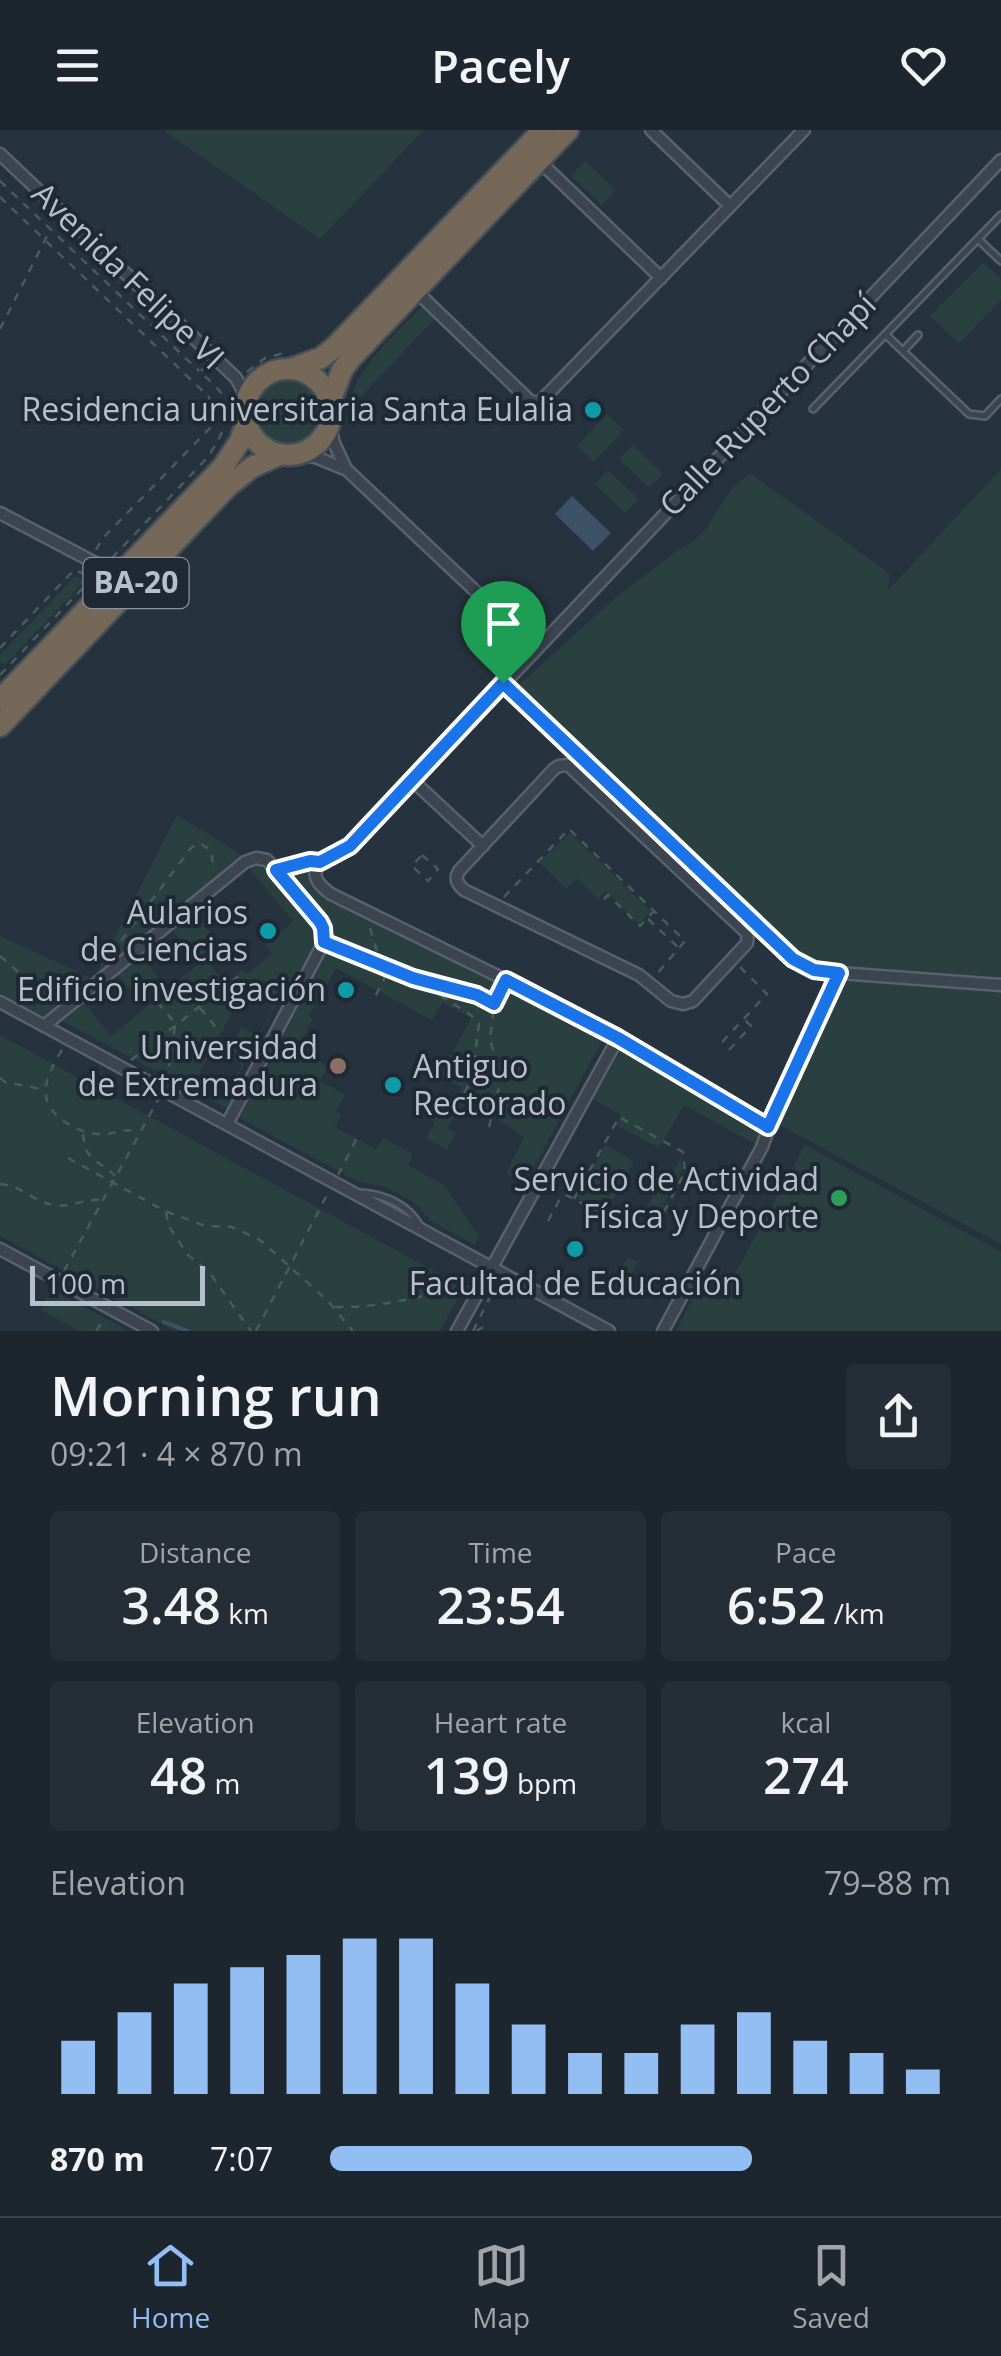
<!DOCTYPE html>
<html lang="en">
<head>
<meta charset="utf-8">
<style>
	body { margin:0; font-family:"Open Sans",sans-serif; background:#252e37; color:#f1f3f6; height:100vh; display:flex; flex-direction:column; font-size:38px; white-space:nowrap }
	* { box-sizing:border-box; margin:0 }
	p { font-size:32px; color:#a0a5aa }
	.icon { flex:none; width:55px; height:55px; fill:none; stroke:currentColor; stroke-width:2; stroke-linecap:round; stroke-linejoin:round }
	.map { position:relative; height:1201px; overflow:hidden }
	.details { display:flex; flex-direction:column; background:#1d262f; flex:1 }
	.details>* { flex:none }
	.scale { position:absolute; left:30px; bottom:25px; width:175px; box-sizing:border-box; padding-left:10px; border:5px solid #b7bfca; border-top:0; font-size:28px; line-height:35px; white-space:nowrap; color:#b7bfca; -webkit-text-stroke:8px #1f2934; paint-order:stroke }
	.pin { position:absolute; display:grid; place-items:center; width:85px; height:85px; color:#fff; margin:-102px -42px; border-radius:50% 50% 50% 0; rotate:-45deg; box-shadow:0 0 10px #0007 }
	.pin .icon { rotate:45deg }
	.round { display:grid; place-items:center; flex:none; width:105px; height:105px; border-radius:10px; background:#252e37 }
	.summary { display:flex; align-items:center; justify-content:space-between; height:170px; padding:0 50px }
	h1 { font-size:55px; font-weight:600; line-height:75px }
	.stats { display:grid; grid-template-columns:repeat(3,1fr); gap:15px; height:170px; padding:10px 50px }
	.stats div { display:grid; align-content:center; border-radius:10px; background:#252e37; text-align:center }
	.stats b { font-size:50px; font-weight:600 }
	.stats small { font-size:28px; font-weight:400 }
	.stats p { font-size:28px }
	.chart { height:280px; padding:20px 50px }
	.chart p { display:flex; justify-content:space-between }
	.chart svg { width:100%; height:180px; margin-top:10px; stroke:#92bef3; stroke-width:6 }
	ul { padding:0 50px; list-style:none; font-size:32px }
	li { display:grid; grid-template-columns:160px 120px 1fr; align-items:center; height:75px }
	li i { height:25px; border-radius:12px; background:#92bef3 }
	header { display:flex; justify-content:space-between; align-items:center; height:130px; padding:0 50px; background:#1d262f; font-size:45px; font-weight:600 }
	.tabs { display:flex; justify-content:space-around; align-items:center; height:140px; border-top:2px solid #3b434b; background:#1d262f; font-size:28px; color:#a0a5aa }
	.tabs a { display:grid; justify-items:center; gap:5px }
	.tabs .active { color:#92bef3 }
	.map>svg:first-child { display:block }
</style>
</head>
<body>
<header><svg class="icon" aria-label="menu" viewBox="0 0 24 24"><path d="M4 6h16M4 12h16M4 18h16"/></svg>Pacely<svg class="icon" aria-label="heart" viewBox="0 0 24 24"><path d="M12 20l-8-8c-3-5 5-10 8-4 3-6 11-1 8 4z"/></svg></header>
<div class="map">
<svg width="1001" height="1201" viewBox="0 0 1001 1201">
	<rect width="100%" height="100%" fill="#27323f"/>
	<path fill="#293f40" fill-rule="evenodd" d="M163 0H424L320 109Z
		M585 31 616 60 602 75 571 46Z
		M983 132 1001 149V170L959 214 930 186Z
		M425 173 438 186 348 280C354 237 397 203 425 173Z
		M255 282a33 33 0 1 1 66 0a33 33 0 1 1-66 0Z
		M607 284 624 300 594 332 577 316Z
		M633 315 663 344 649 358 619 329Z
		M1001 339V849L836 837 812 832 800 827 519 559V555L615 468 678 420 694 411 706 399 731 359 750 343 889 443 888 460Z
		M608 340 639 369 625 383 595 354Z
		M75 446 85 451 5 535 0 532V525Z
		M177 685 247 728 44 888 0 864V806L93 849Z
		M570 703 651 781 639 794 606 761 598 769 577 748 566 759 539 732Z
		M256 733 266 735 319 797V811L288 872 281 865 227 967 235 972 230 980 60 890 249 735ZM248 737 293 791 265 815 272 824 247 844 242 840 226 854 212 837 227 823 194 782ZM173 800 200 833 111 906 84 873 117 845 135 866 158 847 141 826ZM244 861 273 877 258 906 241 897 226 926 242 935 226 964 197 948Z
		M297 740H304L310 745 312 754 338 775 454 829 564 884 604 907 525 1054 506 1043 524 1007 482 979 484 974 476 969 470 978 461 975 448 998 456 1003 447 1020 426 1008 435 992 418 982 430 961 454 973 462 957 440 946 471 888 443 873 432 890 336 838 309 886 313 889 297 919 328 936 320 951 345 965 336 982 341 985 335 997 376 1019 383 1008 413 1024 408 1035 444 1055 479 1107 475 1115 431 1091 415 1073 383 1056 359 1052 239 988 328 822 333 808 331 796 294 753 292 745Z
		M850 848 1001 860V1114L778 994 839 854 842 850Z
		M0 905 460 1155 462 1161 440 1201H175L0 1106Z
		M622 918 757 996 759 1004 756 1015 684 975 659 1018 616 995 621 985 593 969Z
		M605 1015 634 1031 606 1083 577 1068Z
		M805 1015 1001 1122V1201H676L697 1159 720 1171Z
		M681 1026 682 1040 655 1091 643 1084 666 1041 672 1044Z
		M628 1127 638 1132 620 1166 610 1160Z
		M51 1159 129 1201H79L40 1180Z"/>
	<path fill="#3d5167" d="M572 366 611 403 593 421 555 384Z"/>
	<g fill="none" stroke-linecap="round" stroke-linejoin="round">
		<path stroke="#3d5167" stroke-width="4" d="M164 1192 188 1201"/>
		<g stroke="#58626d" stroke-width="10">
			<path id="lane" d="M978 109 1001 131
				M886 205 969 284 985 286 1001 269
				M903 221 918 205
				M813 279 1001 85
				M362 1063C385 1065 406 1074 419 1094"/>
		</g>
		<g stroke="#58626d" stroke-width="15">
			<path id="street" d="M651 0 730 76
				M0 24 236 248 243 261 246 275
				M539 31 661 148
				M416 161 530 271 539 273 804 0
				M329 292 334 313 346 339
				M298 323 318 328 347 340 522 505 534 520
				M0 383 103 437 112 440 120 439
				M503 553 590 638 800 833 814 840 839 843 1001 855
				M568 635 748 804 747 813 693 871 683 874 671 871 639 845 464 760C458 755 454 749 459 741L554 639 559 636Z
				M411 649 483 716
				M320 732C309 746 320 756 331 764L567 880 769 997 762 1017 663 1201
				M277 740C287 737 299 732 310 731 328 729 334 728 350 716L1001 30
				M0 872 609 1201
				M44 896 245 732 256 728 267 730 320 793 323 798 324 812 227 994
				M0 1119 152 1201
				M457 1201 618 908"/>
		</g>
		<g stroke="#454f5a" stroke-width="25">
			<path id="highway" d="M291 239 321 228 334 218 543 0
				M245 282a43 43 0 1 1 86 0a43 43 0 1 1-86 0Z
				M330 272 342 240 352 227 568 0
				M0 570 223 337 240 311 247 292
				M0 596 227 357 252 337 281 324"/>
		</g>
		<path stroke="#475c5d" stroke-width="2.5" stroke-dasharray="8 8" stroke-linecap="butt" d="M0 51 199 241
			M0 67 209 267 211 297 102 409 96 420
			M0 199 50 100
			M247 242 265 228 288 222
			M112 428 207 328C218 312 234 286 223 266 218 257 208 249 200 242L205 236
			M0 518 74 440 84 444 86 441
			M0 545 96 444
			M422 725 438 739 428 751 412 736Z
			M504 767 569 699 685 811 655 846
			M604 769 608 765 640 796 653 782
			M648 789 679 818
			M370 798 385 847 375 867
			M335 816 411 847
			M114 825 121 811 191 718 199 713 211 720 214 741
			M0 826 54 873
			M740 837 767 864 723 911 730 919 751 896 744 889
			M413 848 472 886 479 894C473 927 478 965 443 982
			M418 849 477 865 494 874
			M157 872 176 894
			M200 878 218 900
			M62 920C44 949 34 975 70 995 79 1000 89 1004 100 1004 115 1005 125 997 139 1002
			M131 930 240 845
			M0 948 5 952 41 959 44 954
			M167 952 175 896
			M773 987 834 853
			M489 997 502 946 490 910 494 874 500 860
			M83 1004C84 1009 84 1014 86 1019 89 1030 107 1036 115 1046
			M68 1028 165 1081 205 1096 232 1097 260 1110 328 1171 353 1201
			M338 1045 359 1004
			M0 1054C26 1057 31 1071 53 1075 71 1078 85 1068 102 1070
			M551 1057 612 1089
			M574 1069 619 987 683 1022 685 1042 655 1099
			M166 1082 168 1095 188 1125 209 1142 251 1201
			M548 1091 562 1065
			M608 1097 613 1088
			M64 1141 159 968
			M335 1177C385 1178 422 1165 470 1156
			M96 1201 104 1190
			M256 1201 329 1061
			M473 1201 490 1167
			M476 1201 485 1196"/>
		<use href="#lane" stroke="#3b444f" stroke-width="5"/>
		<use href="#street" stroke="#3b444f" stroke-width="10"/>
		<use href="#highway" stroke="#756858" stroke-width="20"/>
	</g>
	<g fill="none" stroke-linecap="round" stroke-linejoin="round">
		<g stroke="#fff" stroke-width="20">
			<path id="route" d="M503 553 793 829 814 840 839 843 768 997 618 908 506 850 494 874 477 865 413 848 324 812 323 798 320 792 276 740 310 731 320 732 350 716Z"/>
		</g>
		<use href="#route" stroke="#1a73e8" stroke-width="12"/>
	</g>
	<g fill="#0f9aa8" stroke="#1f2934" stroke-width="4">
		<circle cx="593" cy="280" r="10"/>
		<circle cx="268" cy="801" r="10"/>
		<circle cx="346" cy="860" r="10"/>
		<circle cx="393" cy="955" r="10"/>
		<circle cx="575" cy="1119" r="10"/>
	</g>
	<circle fill="#8d6e63" stroke="#1f2934" stroke-width="4" cx="338" cy="936" r="10"/>
	<circle fill="#2e9e5b" stroke="#1f2934" stroke-width="4" cx="839" cy="1068" r="10"/>
	<g text-anchor="middle" stroke-width="8" stroke-linejoin="round" paint-order="stroke">
		<rect fill="#1f2934" stroke="#89929d" stroke-width="2.5" x="83.5" y="428" width="105" height="50" rx="8"/>
		<g font-size="30" font-weight="bold" fill="#b7bfca">
			<text x="136" y="463">BA-20</text>
		</g>
		<g font-size="32" fill="#b7bfca" stroke="#1f2934">
			<text transform="translate(128 146) rotate(44)" y="11">Avenida Felipe VI</text>
			<text transform="translate(768 275) rotate(-46)" y="11">Calle Ruperto Chapí</text>
		</g>
		<g font-size="32" fill="#b7bfca" stroke="#1f2934" text-anchor="end">
			<text x="573" y="291">Residencia universitaria Santa Eulalia</text>
			<text x="248" y="794">Aularios<tspan x="248" dy="37">de Ciencias</tspan></text>
			<text x="326" y="871">Edificio investigación</text>
			<text x="318" y="929">Universidad<tspan x="318" dy="37">de Extremadura</tspan></text>
			<text x="413" y="948" text-anchor="start">Antiguo<tspan x="413" dy="37">Rectorado</tspan></text>
			<text x="819" y="1061">Servicio de Actividad<tspan x="819" dy="37">Física y Deporte</tspan></text>
			<text x="575" y="1165" text-anchor="middle">Facultad de Educación</text>
		</g>
	</g>
</svg>
<div class="scale">100 m</div>
<div class="pin" style="left:503px;top:553px;background:#1e9e55"><svg class="icon" aria-label="arrive" viewBox="0 0 24 24"><path d="M6 21V4h12l-3 4 3 4H6"/></svg></div>
</div>
<section class="details">
<div class="summary"><div><h1>Morning run</h1><p>09:21 · 4 × 870 m</p></div><a class="round"><svg class="icon" aria-label="share" viewBox="0 0 24 24"><path d="M12 15V3M7 8l5-5 5 5M5 13v7h14v-7"/></svg></a></div>
<div class="stats">
<div><p>Distance</p><b>3.48<small> km</small></b></div>
<div><p>Time</p><b>23:54</b></div>
<div><p>Pace</p><b>6:52<small> /km</small></b></div>
</div>
<div class="stats">
<div><p>Elevation</p><b>48<small> m</small></b></div>
<div><p>Heart rate</p><b>139<small> bpm</small></b></div>
<div><p>kcal</p><b>274</b></div>
</div>
<div class="chart"><p><span>Elevation</span>79–88 m</p>
<svg viewBox="0 0 160 44" preserveAspectRatio="none"><path d="M5 44V31M15 44V24M25 44V17M35 44V13M45 44V10M55 44V6M65 44V6M75 44V17M85 44V27M95 44V34M105 44V34M115 44V27M125 44V24M135 44V31M145 44V34M155 44V38"/></svg>
</div>
<ul>
<li><b>870 m</b>7:07<i style="width:68%"></i></li>
</ul>
</section>
<nav class="tabs">
<a class="active"><svg class="icon" aria-label="home" viewBox="0 0 24 24"><path d="M3 11l9-7 9 7M6 9v11h12V9"/></svg>Home</a>
<a><svg class="icon" aria-label="map" viewBox="0 0 24 24"><path d="M3 6l6-2 6 2 6-2v14l-6 2-6-2-6 2zM9 4v14M15 6v14"/></svg>Map</a>
<a><svg class="icon" aria-label="saved" viewBox="0 0 24 24"><path d="M7 4h10v16l-5-4-5 4z"/></svg>Saved</a>
</nav>
</body>
</html>
